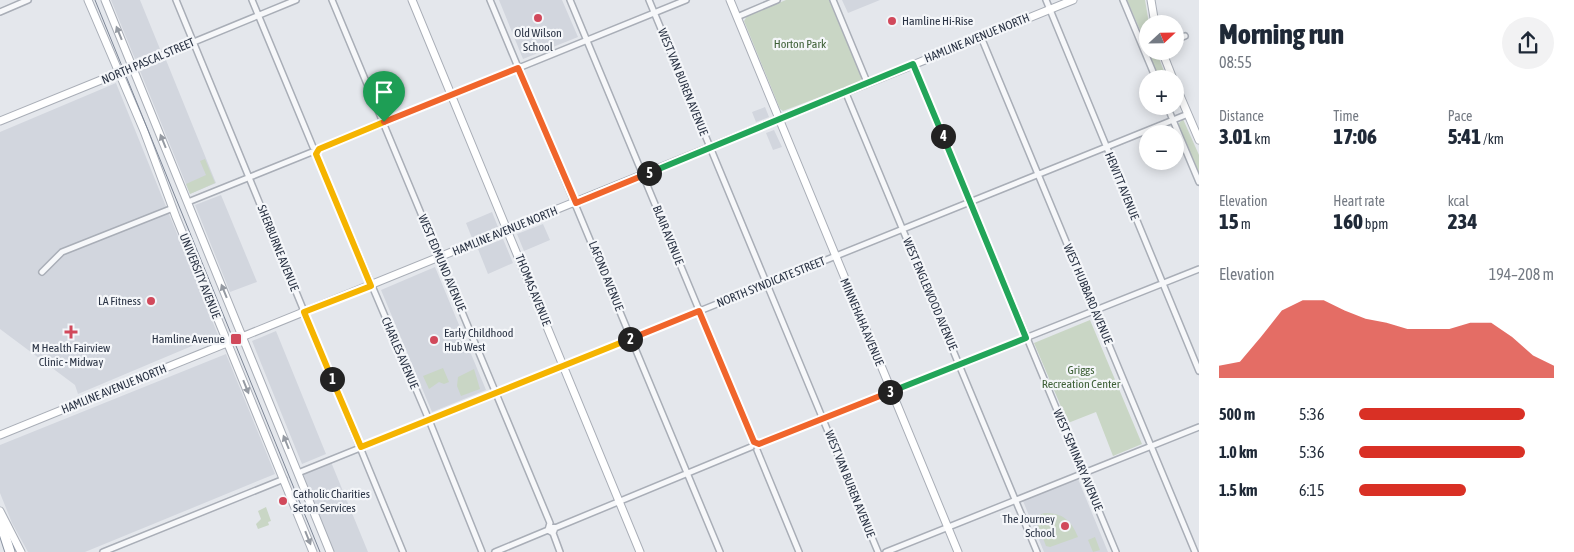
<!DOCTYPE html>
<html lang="en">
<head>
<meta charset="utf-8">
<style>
	body { margin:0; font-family:"Asap Condensed",sans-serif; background:#f2f2f3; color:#1f2937; height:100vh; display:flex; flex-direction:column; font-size:19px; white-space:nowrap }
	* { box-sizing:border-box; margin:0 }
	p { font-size:16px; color:#747a83 }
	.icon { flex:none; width:28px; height:28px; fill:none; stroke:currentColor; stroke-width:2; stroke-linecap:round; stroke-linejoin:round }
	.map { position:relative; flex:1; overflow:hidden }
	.side { display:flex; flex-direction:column; background:#fff; width:375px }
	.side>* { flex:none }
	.needle { width:32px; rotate:68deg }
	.tools { position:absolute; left:1139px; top:15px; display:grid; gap:10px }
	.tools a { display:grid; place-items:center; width:45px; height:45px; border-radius:50%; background:#fff; box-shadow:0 2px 12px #0003; font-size:25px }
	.pin { position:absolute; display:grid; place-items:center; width:42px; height:42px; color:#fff; margin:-51px -21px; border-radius:50% 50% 50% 0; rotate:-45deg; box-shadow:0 0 5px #0007 }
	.pin .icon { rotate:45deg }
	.km { position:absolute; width:25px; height:25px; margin:-12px; border-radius:50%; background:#222; color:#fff; font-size:14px; line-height:25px; text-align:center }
	.round { display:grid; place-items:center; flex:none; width:52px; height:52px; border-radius:26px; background:#f2f2f3 }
	.headline { display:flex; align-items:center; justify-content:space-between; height:85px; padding:0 20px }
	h1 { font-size:28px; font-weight:800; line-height:38px }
	.stats { display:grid; grid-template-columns:repeat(3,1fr); gap:8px; height:85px; padding:5px 20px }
	.stats div { display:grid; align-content:center }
	.stats b { font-size:21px; font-weight:800 }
	.stats small { font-size:14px; font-weight:400 }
	.stats p { font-size:14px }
	.chart { height:140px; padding:10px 20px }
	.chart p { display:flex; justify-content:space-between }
	.chart svg { width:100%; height:90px; margin-top:5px; fill:#d93025; opacity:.7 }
	ul { padding:0 20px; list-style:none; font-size:16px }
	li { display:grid; grid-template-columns:80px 60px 1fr; align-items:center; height:38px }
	li i { height:12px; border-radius:6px; background:#d93025 }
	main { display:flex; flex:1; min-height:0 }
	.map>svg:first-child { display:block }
</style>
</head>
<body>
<main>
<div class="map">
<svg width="1199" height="552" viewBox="0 0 1199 552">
	<rect width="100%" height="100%" fill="#e4e7ec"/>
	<path fill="#d2d6de" d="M111 0H140L160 49 135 59Z
		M499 0H562L578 37 523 59Z
		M842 0H880L848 13Z
		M166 60 216 183 190 194 140 71Z
		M116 83 218 335 78 394 75 385 0 329V132Z
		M765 107 769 117 756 122 752 112Z
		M774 130 782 147 773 150 766 133Z
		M221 195 257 282 230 292 195 205Z
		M492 212 498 227 472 238 466 223Z
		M543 224 550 240 524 251 517 234Z
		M503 239 513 263 488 274 478 249Z
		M435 267 486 390 432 412 381 290Z
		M276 331 326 454 302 464 252 341Z
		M226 354 275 474 85 552H28L12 523 0 493V445Z
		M331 462 368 552H334L302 475Z
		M1078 479 1108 552H1044L1023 501Z"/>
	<path fill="#c9d6c5" d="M786 0H829L862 78 859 82 783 111 780 109 744 21 747 16Z
		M1127 0H1145L1149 24 1147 46Z
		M1152 52 1157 53 1167 79H1159L1150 57Z
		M1183 119 1199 155V174L1178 124Z
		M205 159 215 183 190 194 186 184 206 175 200 161Z
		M1090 320 1142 444 1113 456 1096 412 1068 423 1034 343Z
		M443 368 449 382 444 384 439 382 429 389 423 376Z
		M474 369 480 389 461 396 457 386 458 377Z
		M266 507 271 521 268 522 269 525 258 529 256 524 261 519 258 511Z
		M1044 513C1063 513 1071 520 1078 537L1050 547 1046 546 1035 517Z
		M1095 537 1100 550 1093 552 1088 540Z"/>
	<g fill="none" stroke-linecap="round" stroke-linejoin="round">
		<g stroke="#a9aeb7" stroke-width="8">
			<path id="street" d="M176 0 403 552
				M252 0 313 147
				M332 0 550 523 548 530 553 533 555 528 550 526
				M490 0 720 552
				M570 0 754 442
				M649 0 878 552
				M833 0 867 82
				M1046 0 1199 371
				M1123 0 1156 79
				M0 12 28 0
				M737 17 777 0
				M981 37 1195 552
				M1175 40 1185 36
				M913 64 1116 552
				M133 67 296 0
				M845 91 1037 552
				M1167 106 1199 182
				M319 149 686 0
				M316 154 429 420 482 552
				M188 202 312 152
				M42 272 62 252 173 208
				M759 444 1199 269
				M757 450 799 552
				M298 473 1188 114
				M555 528 751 447
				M553 533 560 552
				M103 552 284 479
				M495 552 548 530
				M886 552 1199 427"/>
		</g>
		<g stroke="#a9aeb7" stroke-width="9">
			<path id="secondary" d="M88 0 144 131 176 217 313 552
				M105 0 330 552
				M412 0 640 552
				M730 0 958 552
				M1151 0 1155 24
				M1162 51 1173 79
				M1175 84 1199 140
				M0 121 133 67
				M0 435 1073 0
				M0 511 21 552"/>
		</g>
		<g stroke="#8b94a3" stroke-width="11">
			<path id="highway" d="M0 521 10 552"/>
		</g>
		<use href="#street" stroke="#f7f8fa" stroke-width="5"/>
		<use href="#secondary" stroke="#fff" stroke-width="7"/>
		<use href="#highway" stroke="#fff" stroke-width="9"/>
		<path stroke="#7d8696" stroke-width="1" d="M95 0 320 552"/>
	</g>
	<defs><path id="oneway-solid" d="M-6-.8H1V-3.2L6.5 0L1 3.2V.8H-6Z" transform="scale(1.25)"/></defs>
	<g fill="#959aa2">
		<use href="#oneway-solid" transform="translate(119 33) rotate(-112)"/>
		<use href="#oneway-solid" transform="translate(163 141) rotate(-112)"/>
		<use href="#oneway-solid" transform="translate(224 291) rotate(-112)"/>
		<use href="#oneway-solid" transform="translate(246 387) rotate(68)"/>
		<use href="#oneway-solid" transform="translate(286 442) rotate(-112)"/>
		<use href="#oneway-solid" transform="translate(308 538) rotate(68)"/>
	</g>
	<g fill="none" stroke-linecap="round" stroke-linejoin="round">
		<g stroke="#fff" stroke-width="10">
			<path id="split-1" d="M332 379 304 312 371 286 316 154 319 149 384 122"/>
		</g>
		<g stroke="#fff" stroke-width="10">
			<path id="split-2" d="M332 379 361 447 630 339"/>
		</g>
		<g stroke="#fff" stroke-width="10">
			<path id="split-3" d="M630 339 699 311 754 442 759 444 890 392"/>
		</g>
		<g stroke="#fff" stroke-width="10">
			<path id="split-4" d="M890 392 1026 338 943 136"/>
		</g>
		<g stroke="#fff" stroke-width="10">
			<path id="split-5" d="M649 173 913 64 943 136"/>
		</g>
		<g stroke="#fff" stroke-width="10">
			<path id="split-6" d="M384 122 518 68 576 203 649 173"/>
		</g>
		<use href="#split-1" stroke="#f5b400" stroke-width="6"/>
		<use href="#split-2" stroke="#f5b400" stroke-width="6"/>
		<use href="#split-3" stroke="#f0652b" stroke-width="6"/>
		<use href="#split-4" stroke="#22a559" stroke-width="6"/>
		<use href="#split-5" stroke="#22a559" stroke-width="6"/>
		<use href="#split-6" stroke="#f0652b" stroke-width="6"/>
	</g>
	<g fill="#d1495b" stroke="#f4f6f9" stroke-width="2">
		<circle cx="538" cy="18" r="5"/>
		<circle cx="892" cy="21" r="5"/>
		<circle cx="151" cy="301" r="5"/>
		<path d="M68.5 324.5h5v5h5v5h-5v5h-5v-5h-5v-5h5z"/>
		<rect x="230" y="333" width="12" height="12" rx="2.5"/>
		<circle cx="434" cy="340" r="5"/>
		<circle cx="283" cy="501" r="5"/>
		<circle cx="1065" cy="526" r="5"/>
	</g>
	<g text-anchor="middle" stroke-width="4.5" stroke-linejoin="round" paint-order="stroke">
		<g font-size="12" fill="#2b3445" stroke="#f4f6f9" text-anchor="start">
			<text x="902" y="25">Hamline Hi-Rise</text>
			<text x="538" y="37" text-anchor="middle">Old Wilson<tspan x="538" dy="14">School</tspan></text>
			<text x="141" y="305" text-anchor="end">LA Fitness</text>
			<text x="444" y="337">Early Childhood<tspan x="444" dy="14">Hub West</tspan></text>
			<text x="225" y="343" text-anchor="end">Hamline Avenue</text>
			<text x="71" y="352" text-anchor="middle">M Health Fairview<tspan x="71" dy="14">Clinic - Midway</tspan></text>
			<text x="293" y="498">Catholic Charities<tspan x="293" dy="14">Seton Services</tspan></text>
			<text x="1055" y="523" text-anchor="end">The Journey<tspan x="1055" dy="14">School</tspan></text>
		</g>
		<g font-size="12" fill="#2b3445" stroke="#f4f6f9">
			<text transform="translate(977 38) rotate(-22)" y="4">HAMLINE AVENUE NORTH</text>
			<text transform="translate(148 61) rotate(-23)" y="4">NORTH PASCAL STREET</text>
			<text transform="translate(683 82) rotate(68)" y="4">WEST VAN BUREN AVENUE</text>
			<text transform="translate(1122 186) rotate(68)" y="4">HEWITT AVENUE</text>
			<text transform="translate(505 231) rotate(-22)" y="4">HAMLINE AVENUE NORTH</text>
			<text transform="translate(668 235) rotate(68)" y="4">BLAIR AVENUE</text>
			<text transform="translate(278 248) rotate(68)" y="4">SHERBURNE AVENUE</text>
			<text transform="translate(442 263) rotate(67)" y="4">WEST EDMUND AVENUE</text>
			<text transform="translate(200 276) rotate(68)" y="4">UNIVERSITY AVENUE</text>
			<text transform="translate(606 276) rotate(68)" y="4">LAFOND AVENUE</text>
			<text transform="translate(771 282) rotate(-22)" y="4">NORTH SYNDICATE STREET</text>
			<text transform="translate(533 290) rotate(68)" y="4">THOMAS AVENUE</text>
			<text transform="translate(930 294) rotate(67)" y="4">WEST ENGLEWOOD AVENUE</text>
			<text transform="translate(1088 294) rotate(67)" y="4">WEST HUBBARD AVENUE</text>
			<text transform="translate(862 322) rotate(67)" y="4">MINNEHAHA AVENUE</text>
			<text transform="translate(400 353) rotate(67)" y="4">CHARLES AVENUE</text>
			<text transform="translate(114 389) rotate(-22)" y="4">HAMLINE AVENUE NORTH</text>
			<text transform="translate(1078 460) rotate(67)" y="4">WEST SEMINARY AVENUE</text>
			<text transform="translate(850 484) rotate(68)" y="4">WEST VAN BUREN AVENUE</text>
		</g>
		<g font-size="12" fill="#3f6138" stroke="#f4f6f9">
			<text x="800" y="48">Horton Park</text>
			<text x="1081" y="374">Griggs<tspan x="1081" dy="14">Recreation Center</tspan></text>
		</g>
	</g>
</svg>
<div class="tools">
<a><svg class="needle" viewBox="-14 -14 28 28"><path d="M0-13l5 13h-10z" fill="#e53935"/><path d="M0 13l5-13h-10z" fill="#747a83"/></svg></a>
<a>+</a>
<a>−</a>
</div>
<div class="pin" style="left:384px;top:122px;background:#1e9e55"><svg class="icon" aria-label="arrive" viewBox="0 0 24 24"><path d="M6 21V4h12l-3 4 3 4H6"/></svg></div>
<b class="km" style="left:332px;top:379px">1</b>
<b class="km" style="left:630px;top:339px">2</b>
<b class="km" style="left:890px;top:392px">3</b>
<b class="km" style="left:943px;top:136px">4</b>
<b class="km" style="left:649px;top:173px">5</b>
</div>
<section class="side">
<div class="headline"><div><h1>Morning run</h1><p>08:55</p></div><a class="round"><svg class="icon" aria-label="share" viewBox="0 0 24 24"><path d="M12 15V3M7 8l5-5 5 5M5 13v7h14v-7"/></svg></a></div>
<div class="stats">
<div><p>Distance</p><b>3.01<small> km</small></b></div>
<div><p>Time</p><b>17:06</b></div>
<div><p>Pace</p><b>5:41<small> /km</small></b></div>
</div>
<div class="stats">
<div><p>Elevation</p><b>15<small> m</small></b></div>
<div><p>Heart rate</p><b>160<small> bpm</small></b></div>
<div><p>kcal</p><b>234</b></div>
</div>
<div class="chart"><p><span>Elevation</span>194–208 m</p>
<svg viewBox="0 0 160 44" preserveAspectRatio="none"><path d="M0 44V38L10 36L20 24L30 11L40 6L50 6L60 11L70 15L80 17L90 20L100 20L110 20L120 17L130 17L140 24L150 33L160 38V44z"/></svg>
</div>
<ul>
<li><b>500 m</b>5:36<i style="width:85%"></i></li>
<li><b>1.0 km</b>5:36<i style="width:85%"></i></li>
<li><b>1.5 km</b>6:15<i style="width:55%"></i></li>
</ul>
</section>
</main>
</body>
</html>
